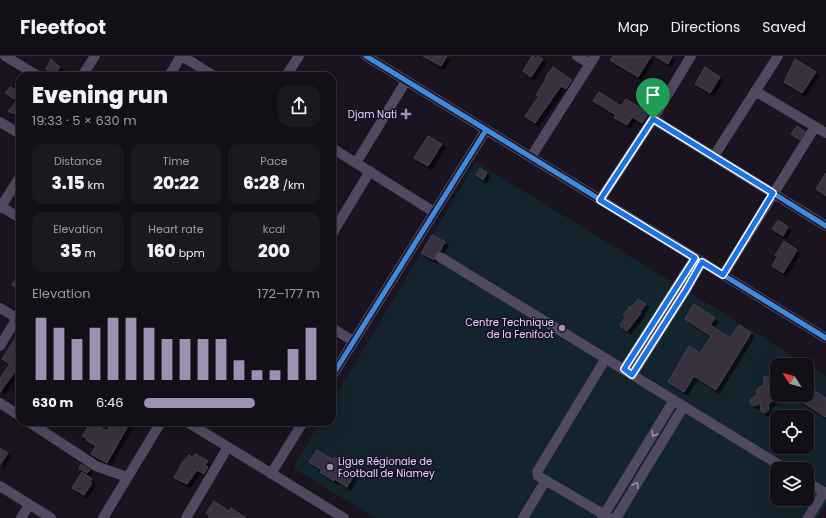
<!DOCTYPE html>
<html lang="en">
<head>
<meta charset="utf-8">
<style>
	body { margin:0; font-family:Poppins,sans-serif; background:#1c1820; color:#f1f3f6; height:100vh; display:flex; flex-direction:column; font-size:15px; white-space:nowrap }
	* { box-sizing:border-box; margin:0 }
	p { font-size:13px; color:#9d9ca1 }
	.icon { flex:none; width:22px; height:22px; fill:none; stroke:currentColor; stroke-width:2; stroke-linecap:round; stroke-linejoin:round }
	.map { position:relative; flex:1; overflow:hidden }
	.panel { position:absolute; left:16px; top:16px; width:320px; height:354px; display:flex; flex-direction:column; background:#130f17; border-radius:12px; box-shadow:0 4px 16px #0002,0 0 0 1px #322f36 }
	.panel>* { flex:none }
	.needle { width:26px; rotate:307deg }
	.fabs { position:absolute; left:770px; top:302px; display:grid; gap:8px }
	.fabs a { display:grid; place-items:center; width:44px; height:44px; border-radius:8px; background:#130f17; box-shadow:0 4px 16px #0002,0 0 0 1px #322f36; font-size:20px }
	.pin { position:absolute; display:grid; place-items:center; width:34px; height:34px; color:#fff; margin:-41px -17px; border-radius:50% 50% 50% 0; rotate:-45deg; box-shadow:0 0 4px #0007 }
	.pin .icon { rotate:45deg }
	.round { display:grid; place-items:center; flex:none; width:42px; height:42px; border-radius:12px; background:#1c1820 }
	.overview { display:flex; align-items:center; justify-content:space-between; height:68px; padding:0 16px }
	h1 { font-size:22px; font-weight:800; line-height:30px }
	.stats { display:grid; grid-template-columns:repeat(3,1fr); gap:6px; height:68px; padding:4px 16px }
	.stats div { display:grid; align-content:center; border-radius:10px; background:#1c1820; text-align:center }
	.stats b { font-size:17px; font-weight:800 }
	.stats small { font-size:11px; font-weight:400 }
	.stats p { font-size:11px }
	.chart { height:112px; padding:8px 16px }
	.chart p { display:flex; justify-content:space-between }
	.chart svg { width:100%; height:72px; margin-top:4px; stroke:#9d90b0; stroke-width:6 }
	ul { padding:0 16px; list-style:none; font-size:13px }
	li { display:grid; grid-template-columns:64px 48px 1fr; align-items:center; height:30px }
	li i { height:10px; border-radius:5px; background:#9d90b0 }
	header { display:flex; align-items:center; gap:24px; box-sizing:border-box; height:56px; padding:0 20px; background:#130f17; border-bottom:1px solid #322f36 }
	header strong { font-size:19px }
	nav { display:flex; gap:22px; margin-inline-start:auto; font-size:14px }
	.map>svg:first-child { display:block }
</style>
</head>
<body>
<header>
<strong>Fleetfoot</strong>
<nav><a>Map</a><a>Directions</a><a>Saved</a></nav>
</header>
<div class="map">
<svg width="826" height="462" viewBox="0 0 826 462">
	<defs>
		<filter id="shadow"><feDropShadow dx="3.5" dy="3.5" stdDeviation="0" flood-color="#0009"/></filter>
	</defs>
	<rect width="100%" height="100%" fill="#19141f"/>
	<path fill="#13242c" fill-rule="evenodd" d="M476 106 826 320V449L818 462H375L293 412 320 366H332V346ZM777 309H807V339H777ZM777 361H807V391H777ZM777 413H807V443H777Z"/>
	<path fill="#393241" stroke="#473e53" filter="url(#shadow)" d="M423 0H447L441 10Z
		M532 0 536 2 538 0 543 3 531 21 523 15Z
		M613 0H651L638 21 610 4Z
		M655 0H672L668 8Z
		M51 3 60 11 55 17 46 13Z
		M795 3 816 16 802 37 784 26Z
		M553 11 572 24 566 33 561 30 535 67 525 60 539 40 536 39 547 21 546 20Z
		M705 11 720 21 710 37 695 28Z
		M10 31 20 36 14 43 5 37Z
		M599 36 621 50 626 43 649 57 642 67 632 61 627 69 614 62 616 59 593 45Z
		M20 42V60L8 55Z
		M797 70 805 76 800 84 791 78Z
		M428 80 442 88 428 110 414 102Z
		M480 112 487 117 483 124 476 119Z
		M826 117V140L816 133Z
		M778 164 788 171 783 180 772 173Z
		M432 179 445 186 440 195 435 197 434 204 421 197Z
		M784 185 797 194 783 217 772 210 777 201 775 199Z
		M20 217V234L12 229Z
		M638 243 646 248 640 256 641 257 627 275 620 270 625 261 623 260 630 250 632 251Z
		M694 248 715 262 710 269 730 282 739 269 751 277 716 334 694 320 684 336 668 326 689 290 700 297 711 280 685 263Z
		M20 275V315L17 313 0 336V322L10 308 2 303Z
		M774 310 777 311V317L770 321V312Z
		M764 320 777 326V335L774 333 775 343 768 348 769 354 765 357 761 355 760 347 754 350 750 347 751 343 757 339V333L764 329Z
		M807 330 826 342V361L791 339H807Z
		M91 366 107 375 112 366H130L107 407 91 398 96 390 86 384 87 382 82 380Z
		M0 392 8 397 0 409Z
		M317 394 333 404 334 401 340 405 338 408 355 418 347 431 335 423 334 425 320 416 322 414 309 406Z
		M195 398 208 405 205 409 208 411 204 418 197 414 187 428 174 422 182 407 189 399 192 401Z
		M81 408 90 414 87 417 79 412Z
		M82 416 92 423 90 426 92 427 84 439 72 432Z
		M214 445 229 455 231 452 246 462H208L210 460 206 457Z"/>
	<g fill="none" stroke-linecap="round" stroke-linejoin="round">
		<path stroke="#504960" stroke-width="10" d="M5 0 38 20
			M182 0 214 20
			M366 0 826 282
			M577 0 590 8
			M82 20 95 0
			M169 20 181 0
			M286 20 299 0
			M755 35 826 77
			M653 63 826 170
			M0 66 20 78
			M332 92 434 156
			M714 100 778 0
			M531 101 595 0
			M356 107 406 25
			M600 144 653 63 691 0
			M0 150 20 162
			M0 152 20 121
			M332 178 370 115
			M440 201 786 413
			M723 219 815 71
			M0 252 20 264
			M332 272 353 285
			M0 290 17 262
			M606 302 537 416 538 420 610 462
			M624 313 695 202
			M632 319 686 234 702 206
			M332 320 486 74
			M0 347 20 360
			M29 366 96 410 127 421
			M187 366 344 462
			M271 418 303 366
			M807 426 826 437
			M0 430 51 462
			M21 462 29 449
			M103 462 161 366
			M186 462 228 391
			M523 462 546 424
			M602 462 674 344
			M616 462 684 350
			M808 462 824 436"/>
		<g stroke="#180f24" stroke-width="8">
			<path id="cycleway" d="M366 0 826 282
				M653 63 826 170
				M332 320 486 74"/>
		</g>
		<use href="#cycleway" stroke="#408adc" stroke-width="5"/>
	</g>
	<defs><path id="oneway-chevron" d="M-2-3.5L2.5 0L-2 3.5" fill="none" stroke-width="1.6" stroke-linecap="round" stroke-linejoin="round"/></defs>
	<g stroke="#9a8eaf">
		<use href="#oneway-chevron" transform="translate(654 378) rotate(121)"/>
		<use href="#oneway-chevron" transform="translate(636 429) rotate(-59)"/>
	</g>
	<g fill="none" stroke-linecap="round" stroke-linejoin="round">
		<g stroke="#fff" stroke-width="8">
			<path id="route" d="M653 63 773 137 723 219 702 206 686 234 632 319 624 313 695 202 600 144Z"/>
		</g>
		<use href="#route" stroke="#1a73e8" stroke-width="5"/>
	</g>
	<g fill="#9d90b0" stroke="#180f24" stroke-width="1.5">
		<path d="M404 52h4v4h4v4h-4v4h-4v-4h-4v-4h4z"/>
		<circle cx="562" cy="272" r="4"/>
		<circle cx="330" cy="411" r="4"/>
	</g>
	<g text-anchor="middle" stroke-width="3" stroke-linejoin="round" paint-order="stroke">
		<g font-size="10" fill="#e4d3fe" stroke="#180f24" text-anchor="end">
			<text x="397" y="62">Djam Nati</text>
			<text x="554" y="270">Centre Technique<tspan x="554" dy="12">de la Fenifoot</tspan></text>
			<text x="338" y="409" text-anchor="start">Ligue Régionale de<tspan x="338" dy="12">Football de Niamey</tspan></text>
		</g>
	</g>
</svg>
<div class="fabs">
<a><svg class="needle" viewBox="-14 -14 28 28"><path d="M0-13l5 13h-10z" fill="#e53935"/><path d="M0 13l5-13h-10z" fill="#9d9ca1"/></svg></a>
<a><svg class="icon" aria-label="locate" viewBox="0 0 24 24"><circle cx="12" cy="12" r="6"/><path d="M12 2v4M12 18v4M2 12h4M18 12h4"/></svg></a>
<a><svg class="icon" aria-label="layers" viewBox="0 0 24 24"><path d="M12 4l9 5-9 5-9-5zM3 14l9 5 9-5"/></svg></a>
</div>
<div class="pin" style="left:653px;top:63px;background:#1e9e55"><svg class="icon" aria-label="arrive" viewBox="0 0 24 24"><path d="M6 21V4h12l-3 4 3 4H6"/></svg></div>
<section class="panel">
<div class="overview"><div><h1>Evening run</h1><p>19:33 · 5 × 630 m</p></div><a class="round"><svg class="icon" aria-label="share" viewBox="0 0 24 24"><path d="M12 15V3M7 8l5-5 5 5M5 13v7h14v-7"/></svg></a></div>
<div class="stats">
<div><p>Distance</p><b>3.15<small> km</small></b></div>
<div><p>Time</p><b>20:22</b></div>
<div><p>Pace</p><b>6:28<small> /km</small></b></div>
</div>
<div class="stats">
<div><p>Elevation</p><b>35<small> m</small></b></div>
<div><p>Heart rate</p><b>160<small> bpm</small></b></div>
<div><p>kcal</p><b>200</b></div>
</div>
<div class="chart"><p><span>Elevation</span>172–177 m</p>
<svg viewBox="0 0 160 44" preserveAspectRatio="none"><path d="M5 44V6M15 44V12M25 44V19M35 44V12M45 44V6M55 44V6M65 44V12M75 44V19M85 44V19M95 44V19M105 44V19M115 44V32M125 44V38M135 44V38M145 44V25M155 44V12"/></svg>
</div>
<ul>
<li><b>630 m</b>6:46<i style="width:63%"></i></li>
</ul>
</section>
</div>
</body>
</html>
